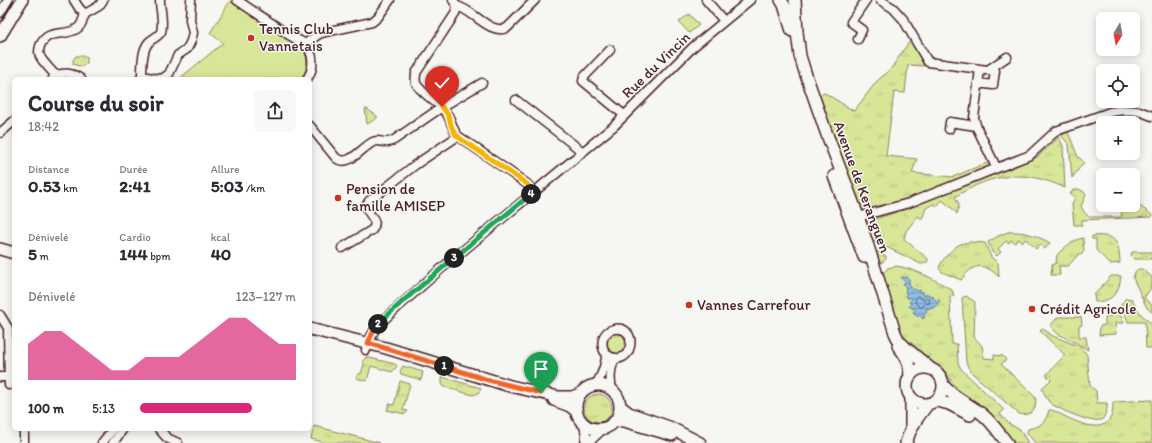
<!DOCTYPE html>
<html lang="fr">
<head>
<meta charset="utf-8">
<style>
	body { margin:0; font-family:Itim,sans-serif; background:#f7f7f7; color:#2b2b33; height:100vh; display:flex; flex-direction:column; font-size:15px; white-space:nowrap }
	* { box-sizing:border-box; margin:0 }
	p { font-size:13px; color:#7c7c81 }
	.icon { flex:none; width:22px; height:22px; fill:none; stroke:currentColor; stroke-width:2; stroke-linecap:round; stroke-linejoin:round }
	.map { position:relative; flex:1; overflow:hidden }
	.panel { position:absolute; left:12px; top:77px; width:300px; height:354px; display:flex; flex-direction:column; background:#fff; border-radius:6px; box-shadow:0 2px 10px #0003 }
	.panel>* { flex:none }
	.needle { width:26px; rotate:190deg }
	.buttons { position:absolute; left:1096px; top:12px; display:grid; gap:8px }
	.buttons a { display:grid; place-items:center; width:44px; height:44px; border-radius:6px; background:#fff; box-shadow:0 2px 10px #0003; font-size:20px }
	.pin { position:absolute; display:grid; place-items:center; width:34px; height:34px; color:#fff; margin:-41px -17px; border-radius:50% 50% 50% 0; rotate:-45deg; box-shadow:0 0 4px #0007 }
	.pin .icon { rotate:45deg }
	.km { position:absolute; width:20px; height:20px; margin:-10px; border-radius:50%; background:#222; color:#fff; font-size:11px; line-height:20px; text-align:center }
	.round { display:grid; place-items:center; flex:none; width:42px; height:42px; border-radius:6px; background:#f7f7f7 }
	.overview { display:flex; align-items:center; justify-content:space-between; height:68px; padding:0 16px }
	h1 { font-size:22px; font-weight:800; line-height:30px }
	.stats { display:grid; grid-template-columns:repeat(3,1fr); gap:6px; height:68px; padding:4px 16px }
	.stats div { display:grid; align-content:center }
	.stats b { font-size:17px; font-weight:800 }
	.stats small { font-size:11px; font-weight:400 }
	.stats p { font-size:11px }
	.chart { height:112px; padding:8px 16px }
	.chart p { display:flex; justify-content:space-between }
	.chart svg { width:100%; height:72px; margin-top:4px; fill:#db2777; opacity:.7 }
	ul { padding:0 16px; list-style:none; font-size:13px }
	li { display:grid; grid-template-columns:64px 48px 1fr; align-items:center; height:30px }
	li i { height:10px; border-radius:5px; background:#db2777 }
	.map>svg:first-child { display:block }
</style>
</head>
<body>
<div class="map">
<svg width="1152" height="443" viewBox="0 0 1152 443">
	<defs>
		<pattern id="grass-tufts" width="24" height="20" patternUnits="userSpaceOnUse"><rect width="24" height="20" fill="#d8e698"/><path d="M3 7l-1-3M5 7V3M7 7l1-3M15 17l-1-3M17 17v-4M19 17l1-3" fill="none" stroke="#bbc583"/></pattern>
		<pattern id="park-crowns" width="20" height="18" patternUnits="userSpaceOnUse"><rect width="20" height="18" fill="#d8e698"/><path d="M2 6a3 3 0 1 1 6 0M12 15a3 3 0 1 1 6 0" fill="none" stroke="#bbc583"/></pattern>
		<pattern id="water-rules" width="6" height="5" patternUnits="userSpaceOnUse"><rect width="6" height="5" fill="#8dbee8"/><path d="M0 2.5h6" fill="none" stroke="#759abc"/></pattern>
	</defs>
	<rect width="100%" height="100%" fill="#f6f6f2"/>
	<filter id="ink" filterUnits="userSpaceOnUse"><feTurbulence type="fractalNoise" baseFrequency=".025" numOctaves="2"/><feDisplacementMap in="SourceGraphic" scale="8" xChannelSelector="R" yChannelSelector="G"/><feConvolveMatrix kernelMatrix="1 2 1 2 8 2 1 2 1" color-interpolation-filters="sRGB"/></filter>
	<g filter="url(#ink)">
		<path fill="url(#grass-tufts)" stroke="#918262" d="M689 14 699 25 689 33 679 22Z
			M911 39 924 66 908 65 905 93 894 92 886 156 917 159 912 173 953 177 991 161 988 169 904 202 862 212 817 95 825 93 854 111 877 81 890 70Z
			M1068 132 1078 157 1084 162 1072 178 1069 145 1062 136 1063 134Z
			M1059 137 1063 146 1065 188C1025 169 992 173 955 197L959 204 957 214 953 209 942 200 937 206 934 204 926 208 922 219 918 216 906 231 904 239 928 259V261L926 263 921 264 872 240 868 236 864 224 866 222 906 209 1036 158 1056 140Z
			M1078 189 1083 191 1086 195 1081 206 1084 212 1089 217H1121L1123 205H1133V201L1152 215V217L1082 220V225H1074L1072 204 1075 198 1070 194 1073 190Z
			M1008 232C1024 231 1036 235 1050 243L1045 249 1040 245 1036 249 1026 239 1022 242 1018 239 1015 243 1011 240 1009 243 1006 241 998 249 1001 252 997 256 992 252 988 242 1000 235Z
			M1092 236C1116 234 1119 241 1120 263L1110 264 1096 250V239H1092Z
			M1083 238 1084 251 1081 255 1079 254 1068 266H1059L1060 275H1051L1052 265 1056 263 1057 255C1065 247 1072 240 1083 238Z
			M970 242 985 243 991 257 998 263 999 277C984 262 973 263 961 280L942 272 939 268C940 262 952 249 957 246 961 243 965 243 970 242Z
			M874 250 886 256V259L879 265Z
			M1132 252H1152V259H1134L1131 256Z
			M896 266C916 269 934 279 952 290L954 296 950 297 952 344H957L958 363 961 369 1004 410 1000 414 1008 423 1020 430 1028 443H1014L1000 424 989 412 974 400 959 392 955 386 946 373 903 336 899 329 880 276 888 268Z
			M1138 269H1142L1152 277V283L1150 287 1151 288 1144 298 1152 305V312L1147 308 1133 278 1135 272Z
			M1111 276H1121C1119 294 1112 301 1095 302L1094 295Z
			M966 296 975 302 974 337 982 346 984 358 994 359V355L1003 356 1006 360 1001 364 1035 397C1038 408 1031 417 1019 414L973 374 968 367 966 362 962 298Z
			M1126 298 1132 299C1138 311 1141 316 1152 324V348H1146L1145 322H1128L1127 319 1121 305Z
			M1117 308 1124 323H1115L1116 334 1099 335 1100 326 1105 325V318L1114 315 1112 310Z
			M1058 317H1081L1082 325 1079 326V337H1086L1088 350 1076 343 1058 334 1050 326Z
			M1042 328 1053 336 1078 346 1084 351 1087 355 1090 386 1096 391 1097 403H1107C1108 410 1105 415 1102 420 1097 420 1093 421 1089 420 1081 418 1055 408 1049 402 1046 398 1044 393 1042 388L1051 380 1046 375 1065 355 1040 331Z
			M607 343a10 10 0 1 1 20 0a10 10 0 1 1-20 0Z
			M366 357 395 364 397 366 392 372 371 366 367 381 356 378 358 374H361L364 364 362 362Z
			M403 366 423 372 421 380 401 374 400 371Z
			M442 377 481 388C480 392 478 394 473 395L444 387 442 383Z
			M400 381 410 384 403 410 408 411 405 414 387 410 389 404 394 405Z
			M584 408a14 14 0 1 1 28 0a14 14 0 1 1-28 0Z
			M1152 400V443H1035L1027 433 1028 429C1041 426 1045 424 1049 410H1052C1067 417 1101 438 1111 417 1113 412 1113 407 1113 402Z
			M314 426 380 443H326L311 439Z"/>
		<path fill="url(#park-crowns)" stroke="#918262" d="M76 56H82L87 57V63L84 66H79L73 64V60Z
			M365 109H367L377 116V118L367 124Z"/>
		<path fill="#d8e698" stroke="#918262" d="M230 1 303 50C309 59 308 71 300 79H179L223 43 210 33Z"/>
		<path fill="url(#water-rules)" stroke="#727e9c" d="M903 277 904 278 906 277 910 280 908 282 910 283 909 284 913 290 914 289 919 291 920 290 921 292 922 291 924 293 923 295 924 296 927 294 931 296 932 295 933 296V297L936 301 938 299 940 301 937 304 938 305 936 307 935 306 932 309 931 307 929 309 927 308 926 309 927 311 923 315 925 317 923 319 920 315 918 317 913 312 916 308 914 307 913 309 909 306 911 304 909 302 912 299 910 297 909 299 905 296 907 294 905 292 906 290 905 289 906 287 903 284 905 282 901 278Z"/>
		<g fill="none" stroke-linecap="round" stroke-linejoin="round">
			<path stroke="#655f77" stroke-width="1" d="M918 296 923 300 929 299 930 303 925 304 922 307H920L915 302 916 297Z"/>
			<g stroke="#4a1f2b" stroke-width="11">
				<path id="street" d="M74 0 79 8 85 14
					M237 0C254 12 272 23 289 35 294 38 301 41 305 44 315 54 314 69 307 79
					M453 0 457 6 455 14 416 73C416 77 415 80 416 83 420 93 440 103 447 114 452 121 452 130 458 136
					M706 0 724 21
					M880 0 893 8 903 19 928 62 980 69 974 118 977 128 996 167
					M457 6C473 10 490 35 507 28L535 0
					M0 13 8 0
					M858 39 862 30 851 22 866 0
					M305 44 319 34 325 32 372 22 378 17 390 0
					M610 50 584 77 583 81 624 115
					M988 70 1007 57
					M55 75C51 70 43 62 41 58 38 54 39 50 40 46 48 27 65 38 78 28 82 25 83 19 85 14L99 6 103 0
					M142 76 153 78 162 79 169 74 178 55 187 49 191 41 193 33 190 20 191 0
					M53 78 55 75C65 73 72 72 81 79
					M140 79 142 76C142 66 142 49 149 42 153 38 158 37 161 32 164 22 160 10 160 0
					M978 83 993 85 995 71 980 69
					M516 100 583 152
					M310 126 336 158C349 168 362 147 373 142 378 139 383 143 388 142 389 142 394 140 394 140L442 107 482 83
					M949 129 950 122 976 126
					M0 133 14 121
					M858 217 909 203 1030 155 1056 131 1110 112 1123 110 1139 111 1152 116
					M342 248 372 230C380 220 368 216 366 206L369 201 415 165 458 136 527 184 534 192
					M0 315 8 328 9 385
					M366 350C369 341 372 332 379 324L442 268 614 126 693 47 750 0
					M0 377H9
					M594 386C601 379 606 364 606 354 600 346 601 332 614 329 641 324 632 373 606 354
					M613 391C609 382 610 366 616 358
					M584 424 586 436 585 443
					M159 429 167 438 178 443
					M24 443V429
					M102 443 113 429
					M113 443 123 429
					M588 443 604 428"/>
			</g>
			<g stroke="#4a1f2b" stroke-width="14">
				<path id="secondary" d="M781 0 784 5 792 31
					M795 0 797 32 800 56 805 72 826 132 854 205 868 246 895 333 899 341 906 348 931 369
					M0 36 22 0
					M834 176 864 257
					M0 249 14 253
					M310 329 386 348 510 386 559 397H572L580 394
					M898 346C906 355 910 363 910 376
					M907 386a18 18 0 1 1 36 0a18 18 0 1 1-36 0Z
					M576 407a22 22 0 1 1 44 0a22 22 0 1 1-44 0Z
					M944 386C954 398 969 404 982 414 992 422 999 433 1007 443
					M554 400 570 406 576 411
					M937 401 949 404 970 415
					M620 406 629 413 669 427 700 443
					M615 421H624L672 435
					M911 428V398
					M906 443C911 426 917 418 928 404"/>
			</g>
			<use href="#street" stroke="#f6f6f2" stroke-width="8"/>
			<use href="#secondary" stroke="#f6f6f2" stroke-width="11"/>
		</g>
	</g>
	<g fill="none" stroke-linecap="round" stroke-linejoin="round" filter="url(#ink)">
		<g stroke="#fff" stroke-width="8">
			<path id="split-1" d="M444 366 488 380 541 393"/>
		</g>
		<g stroke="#fff" stroke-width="8">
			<path id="split-2" d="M378 324 374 330 368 343 444 366"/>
		</g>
		<g stroke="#fff" stroke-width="8">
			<path id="split-3" d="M378 324 402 302 454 258"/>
		</g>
		<g stroke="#fff" stroke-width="8">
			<path id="split-4" d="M454 258 531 194"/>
		</g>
		<g stroke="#fff" stroke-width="8">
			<path id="split-5" d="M456 135 461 139 527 184 534 192 531 194"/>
		</g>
		<g stroke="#fff" stroke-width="8">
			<path id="split-6" d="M442 107 448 115 452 128 456 135"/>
		</g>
		<use href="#split-1" stroke="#f0652b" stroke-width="5"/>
		<use href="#split-2" stroke="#f0652b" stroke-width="5"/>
		<use href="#split-3" stroke="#22a559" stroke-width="5"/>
		<use href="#split-4" stroke="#22a559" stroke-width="5"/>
		<use href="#split-5" stroke="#f5b400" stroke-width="5"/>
		<use href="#split-6" stroke="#f5b400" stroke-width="5"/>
	</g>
	<g fill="#c8321e" stroke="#f6f6f2" stroke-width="1.5">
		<circle cx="251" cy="38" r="4"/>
		<circle cx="338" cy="198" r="4"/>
		<circle cx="689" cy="305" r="4"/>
		<circle cx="1032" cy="309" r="4"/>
	</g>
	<g text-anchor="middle" stroke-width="3" stroke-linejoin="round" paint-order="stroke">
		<g font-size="15" fill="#4a1f2b" stroke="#f6f6f2" text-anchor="start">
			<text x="259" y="34">Tennis Club<tspan x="259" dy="17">Vannetais</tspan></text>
			<text x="346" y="194">Pension de<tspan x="346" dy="17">famille AMISEP</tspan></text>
			<text x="697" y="310">Vannes Carrefour</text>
			<text x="1040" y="314">Crédit Agricole</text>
		</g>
		<g font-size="15" fill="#4a1f2b" stroke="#f6f6f2">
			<text transform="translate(656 65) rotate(-44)" y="5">Rue du Vincin</text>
			<text transform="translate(862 187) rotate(70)" y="5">Avenue de Keranguen</text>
		</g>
	</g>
</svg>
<div class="buttons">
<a><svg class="needle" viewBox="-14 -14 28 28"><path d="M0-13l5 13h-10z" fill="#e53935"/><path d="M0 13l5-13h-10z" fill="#7c7c81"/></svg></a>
<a><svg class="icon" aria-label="locate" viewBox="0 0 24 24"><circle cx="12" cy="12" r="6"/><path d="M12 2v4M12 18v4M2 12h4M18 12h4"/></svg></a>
<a>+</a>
<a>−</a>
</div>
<div class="pin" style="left:541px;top:393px;background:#1e9e55"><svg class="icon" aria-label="arrive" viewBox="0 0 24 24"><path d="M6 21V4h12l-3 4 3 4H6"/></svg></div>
<div class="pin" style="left:442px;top:107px;background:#d93025"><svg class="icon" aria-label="check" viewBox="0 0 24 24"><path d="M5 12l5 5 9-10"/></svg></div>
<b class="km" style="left:444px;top:366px">1</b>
<b class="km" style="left:378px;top:324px">2</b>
<b class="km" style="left:454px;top:258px">3</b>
<b class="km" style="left:531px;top:194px">4</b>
<section class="panel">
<div class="overview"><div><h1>Course du soir</h1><p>18:42</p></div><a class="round"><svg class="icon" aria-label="share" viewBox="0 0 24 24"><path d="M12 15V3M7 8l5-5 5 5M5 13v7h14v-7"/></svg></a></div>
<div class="stats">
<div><p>Distance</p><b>0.53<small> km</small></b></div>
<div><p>Durée</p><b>2:41</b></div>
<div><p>Allure</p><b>5:03<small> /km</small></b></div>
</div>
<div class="stats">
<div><p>Dénivelé</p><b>5<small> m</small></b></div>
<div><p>Cardio</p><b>144<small> bpm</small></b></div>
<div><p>kcal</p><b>40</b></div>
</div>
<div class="chart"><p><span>Dénivelé</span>123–127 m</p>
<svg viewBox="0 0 160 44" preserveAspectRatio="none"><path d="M0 44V22L10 14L20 14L30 22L40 30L50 38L60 38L70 30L80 30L90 30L100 22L110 14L120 6L130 6L140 14L150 22L160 22V44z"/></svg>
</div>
<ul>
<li><b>100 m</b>5:13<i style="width:72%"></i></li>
</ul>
</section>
</div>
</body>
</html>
